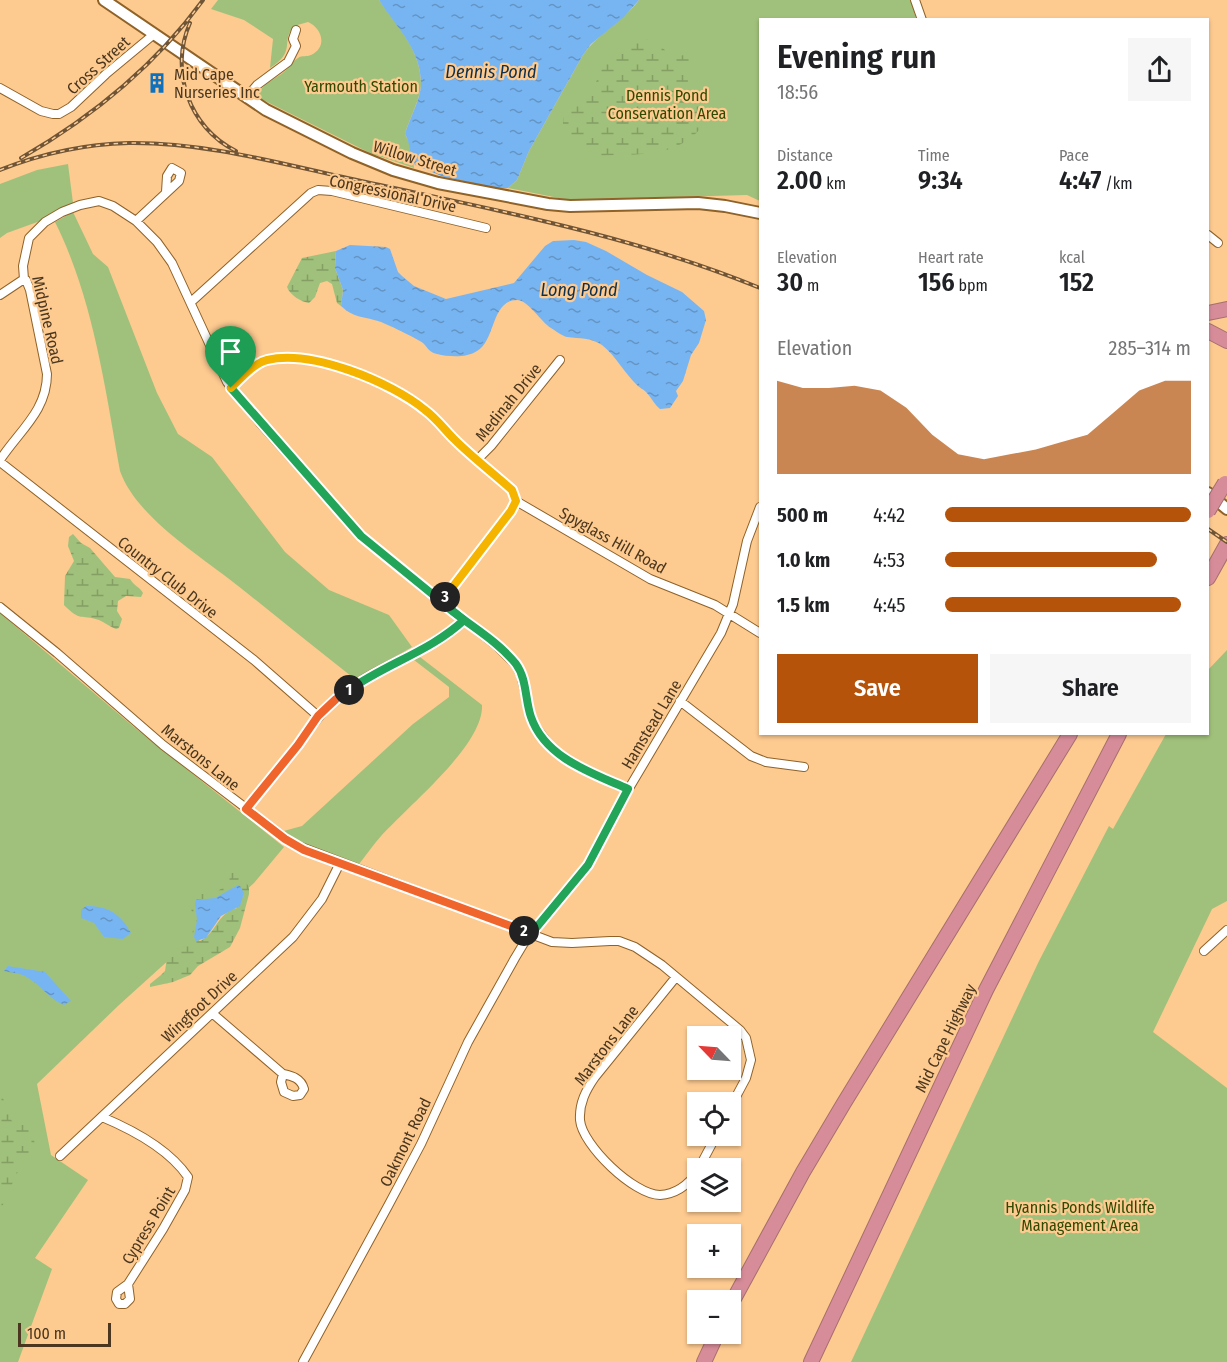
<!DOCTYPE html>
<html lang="en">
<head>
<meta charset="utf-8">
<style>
	body { margin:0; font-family:"Fira Sans Condensed",sans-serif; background:#f6f6f6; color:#202124; height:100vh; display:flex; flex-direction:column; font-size:22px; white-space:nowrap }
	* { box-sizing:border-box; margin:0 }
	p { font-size:20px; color:#757577 }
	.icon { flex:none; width:33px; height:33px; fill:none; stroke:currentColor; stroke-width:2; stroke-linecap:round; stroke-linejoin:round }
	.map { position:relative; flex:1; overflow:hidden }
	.details { position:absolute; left:759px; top:18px; width:450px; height:717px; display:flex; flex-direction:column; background:#fff; border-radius:0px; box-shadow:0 2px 4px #0004 }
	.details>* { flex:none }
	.needle { width:39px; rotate:295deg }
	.tools { position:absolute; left:687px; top:1026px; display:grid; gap:12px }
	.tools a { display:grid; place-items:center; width:54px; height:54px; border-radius:0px; background:#fff; box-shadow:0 2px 4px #0004; font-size:30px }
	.scale { position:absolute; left:18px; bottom:15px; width:93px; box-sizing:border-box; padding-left:6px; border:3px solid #4b371f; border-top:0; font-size:16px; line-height:21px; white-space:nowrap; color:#4b371f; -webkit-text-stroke:4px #fdca90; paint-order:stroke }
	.pin { position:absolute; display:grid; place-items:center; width:51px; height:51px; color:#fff; margin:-62px -26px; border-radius:50% 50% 50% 0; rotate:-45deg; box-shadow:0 0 6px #0007 }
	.pin .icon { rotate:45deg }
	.km { position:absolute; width:30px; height:30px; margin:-15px; border-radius:50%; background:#222; color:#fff; font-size:16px; line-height:30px; text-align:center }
	.round { display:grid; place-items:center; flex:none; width:63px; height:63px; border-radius:0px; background:#f6f6f6 }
	.summary { display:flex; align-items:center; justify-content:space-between; height:102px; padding:0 18px }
	h1 { font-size:33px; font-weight:600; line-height:45px }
	.stats { display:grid; grid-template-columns:repeat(3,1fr); gap:9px; height:102px; padding:6px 18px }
	.stats div { display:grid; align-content:center }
	.stats b { font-size:26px; font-weight:600 }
	.stats small { font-size:16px; font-weight:400 }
	.stats p { font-size:16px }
	.chart { height:168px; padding:12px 18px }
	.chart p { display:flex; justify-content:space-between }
	.chart svg { width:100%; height:108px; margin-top:6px; fill:#b45309; opacity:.7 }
	.button { display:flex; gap:12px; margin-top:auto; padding:12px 18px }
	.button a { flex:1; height:69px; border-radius:0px; background:#b45309; color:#fff; font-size:24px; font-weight:600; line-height:69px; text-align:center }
	.button a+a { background:#f6f6f6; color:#202124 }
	ul { padding:0 18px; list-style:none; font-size:20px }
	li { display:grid; grid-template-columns:96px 72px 1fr; align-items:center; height:45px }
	li i { height:15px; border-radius:8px; background:#b45309 }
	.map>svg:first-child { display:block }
</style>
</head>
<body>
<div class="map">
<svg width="1227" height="1362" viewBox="0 0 1227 1362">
	<defs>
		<pattern id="wetland-marsh" width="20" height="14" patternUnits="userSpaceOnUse" patternTransform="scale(1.5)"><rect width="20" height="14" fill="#a0c17b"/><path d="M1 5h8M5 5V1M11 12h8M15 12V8" fill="none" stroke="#849e64"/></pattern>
		<pattern id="water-ripples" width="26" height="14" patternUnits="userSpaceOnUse" patternTransform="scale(1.5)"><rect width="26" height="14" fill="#77b5f2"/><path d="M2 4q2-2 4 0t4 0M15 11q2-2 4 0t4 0" fill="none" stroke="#6494c3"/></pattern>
	</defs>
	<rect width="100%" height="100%" fill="#fdca90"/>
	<path fill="#a0c17b" d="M218 0H379C397 26 421 50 421 84 421 97 409 120 405 134L411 146 414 168 370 153 259 98V92C266 81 279 78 288 68 291 65 294 60 298 58 302 55 307 57 311 55 328 47 322 28 308 22L294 26C280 42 297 51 270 68L273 39 244 20 211 9Z
		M639 0H911L916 19 760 20V201L747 195 569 200 508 188 517 180 529 151 583 55C598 33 623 22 639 0Z
		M68 164 73 203 40 221 7 233 0 238V184L37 170Z
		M73 212 93 254 108 267 157 393 178 434 212 457 285 552 329 590 389 615 412 647 356 680C315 648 274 614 233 582 196 553 136 516 120 471 105 387 93 298 55 222Z
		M0 613 134 727 284 847 254 883 119 1005 37 1084 51 1155 88 1180 35 1258 52 1269 18 1362H0Z
		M1227 650V901L1212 909 1153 1032 1227 1088V1362H851L1039 961 1109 826 1113 829 1166 734H1208V670Z
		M420 657 482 705C484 747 403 809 376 842 370 849 365 857 359 864L308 845 280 832 302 826 413 724 449 697V687L414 660Z"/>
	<path fill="url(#wetland-marsh)" fill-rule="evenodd" d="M641 39C655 40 662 45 670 57 679 57 685 53 694 55 690 69 682 84 695 96 702 103 706 106 709 116 689 153 652 155 614 155 607 155 599 157 591 155 579 152 571 139 563 130V118L592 91 605 62 621 47 630 41Z
		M336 251 335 268 343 290 341 306 337 303 332 284 327 281 320 283 315 297 309 303C301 302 290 295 287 287L302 258Z
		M73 534 81 543 90 548 115 577 130 579C134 586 140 587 143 593L141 597 126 596 118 601 117 611 122 619 119 628 116 629C110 627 104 622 99 620 80 614 81 622 64 605L65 576 74 561 68 546 69 537Z
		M232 868H236L249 887V894L240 928 230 947 198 966 190 975 173 982 150 987V984L161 975 165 971 167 958 192 934 195 922 188 899 191 893 198 891 211 896 229 883 230 876 227 870ZM234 887 237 908C216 914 217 933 200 941L194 935 197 920 195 904 197 900 215 898Z
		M0 1090 11 1120 17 1126 30 1123 37 1153C12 1168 14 1188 0 1210Z"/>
	<path fill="url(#water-ripples)" d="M379 0H639L624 17 591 44 583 55 529 151 517 180 508 188H497L444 177 415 165C409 156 411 144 405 134 409 120 421 98 421 84 421 49 396 27 379 0Z
		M574 240 586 242 606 251 647 275 682 292 704 311 706 320 699 343 691 355 683 381 676 391 678 396 670 408 660 409C654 404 651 397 646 392 643 389 640 388 638 386 625 374 616 356 602 345 590 337 580 339 567 337 562 336 556 331 551 328 541 322 528 300 517 300 491 300 496 340 477 351 467 358 449 357 437 354 429 352 428 348 423 343 420 340 383 322 378 321 362 316 354 318 341 306L343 290 335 268 336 251 350 245 386 247 390 249 398 272 402 276 414 286 446 299 514 283 545 246 553 241Z
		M238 885 240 886 244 893 240 906 221 916 206 938 196 941 194 937 197 920 195 904 196 900 215 898Z
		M86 906C108 906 120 913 131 933L123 939 104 937 94 923 81 918V910Z
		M8 966 45 972 71 1001 64 1005C49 999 42 986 28 978 21 973 12 973 4 971Z"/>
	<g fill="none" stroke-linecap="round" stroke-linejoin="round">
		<g stroke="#8f6228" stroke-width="10">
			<path id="minor" d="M915 0 922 20
				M0 88 41 111 53 114H59L71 107 106 74 153 35
				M246 98 257 85 288 62 296 46 293 39 296 30
				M136 221 179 181 181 173 172 168 167 176 166 192
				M1208 235 1218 243
				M0 295 24 279
				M191 302 311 193 318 190 332 191 486 228
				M231 388C240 379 254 363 267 360 310 349 392 382 425 409 436 418 444 429 454 439 472 457 493 473 512 490L516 501 511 511 441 602
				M0 460C19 431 47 411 47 374L30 290 26 280 24 279 23 266 29 238 45 222 62 212 80 205 99 201 113 206 136 221 157 242 172 263 227 382 261 424 361 536 427 591 496 645 516 665 521 675 531 716 535 726 552 749 574 764 628 790
				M477 460 491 446 560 360
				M0 462 254 660 318 716
				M516 501 650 579 715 605 760 633
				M0 607 57 653 163 745 293 844 552 942 572 943 610 941H619L635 947 662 965 740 1030 746 1038 751 1060 746 1078 730 1108
				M680 701 751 756 766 762 804 767
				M246 809C263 788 281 767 298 745 310 729 320 713 335 699 374 666 426 654 464 620
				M1204 951 1227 930
				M676 977 595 1077C586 1090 579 1103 580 1120 582 1145 634 1195 660 1195 677 1194 689 1184 698 1171
				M212 1013 283 1074C292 1076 301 1078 304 1089L300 1095 293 1096 284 1092 281 1082 283 1074
				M102 1117C133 1130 169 1149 188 1177L185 1190 163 1229 128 1284 117 1292 116 1299 119 1304H125L130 1299 128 1284
				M60 1156 293 937 322 899 340 863
				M699 1168 716 1136
				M303 1362 388 1206 421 1144 468 1042 515 958 524 943 588 865 628 790 721 633 733 604 747 541 760 507"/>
		</g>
		<g stroke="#8f6228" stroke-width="14">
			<path id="secondary" d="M104 0 266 110 352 153 393 170 438 183 548 204 570 206 698 203 725 206 760 213
				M1208 493 1227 509"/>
		</g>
		<g stroke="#a66f6e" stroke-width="16">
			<path id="motorway" d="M1208 313 1227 309
				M1208 331 1227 341
				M1208 578 1227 544
				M730 1306 803 1172 844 1103 1070 734
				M704 1362 717 1334
				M811 1362 986 990 1119 734"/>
		</g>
		<use href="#minor" stroke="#fff" stroke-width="8"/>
		<use href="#secondary" stroke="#fff" stroke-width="10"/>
		<use href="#motorway" stroke="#d78d99" stroke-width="14"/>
		<g stroke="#6f5436" stroke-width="4">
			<path id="rail" d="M190 23C169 70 189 128 236 151
				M21 158C92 117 155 66 203 0
				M0 170C40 154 86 144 129 143 209 142 288 166 366 182 500 211 633 236 760 288
				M1208 529 1227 542"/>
		</g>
		<use href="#rail" stroke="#fdca90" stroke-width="1.5" stroke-dasharray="4.5" stroke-linecap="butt"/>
		<g stroke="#a66f6e" stroke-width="16" stroke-linecap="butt">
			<path id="motorway-bridge" d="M1208 511 1225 483"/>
		</g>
		<use href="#motorway-bridge" stroke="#d78d99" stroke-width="14"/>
	</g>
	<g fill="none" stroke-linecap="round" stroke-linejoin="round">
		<g stroke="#fff" stroke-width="12">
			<path id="split-1" d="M231 388 361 536 464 620C431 651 385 664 349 690"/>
		</g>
		<g stroke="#fff" stroke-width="12">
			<path id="split-2" d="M349 690 336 699 318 716 298 745 246 809 285 839 304 850 524 931"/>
		</g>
		<g stroke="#fff" stroke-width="12">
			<path id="split-3" d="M445 597 441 602C465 623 496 639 516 664 527 679 525 700 531 717 545 758 592 773 628 789L588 865 531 934 524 931"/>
		</g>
		<g stroke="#fff" stroke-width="12">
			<path id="split-4" d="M231 388C240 379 254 363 267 360 311 349 391 382 425 410 436 418 444 429 454 439 472 457 493 473 512 490L516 501 511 511 445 597"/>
		</g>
		<use href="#split-1" stroke="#22a559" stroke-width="8"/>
		<use href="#split-2" stroke="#f0652b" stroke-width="8"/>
		<use href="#split-3" stroke="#22a559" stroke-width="8"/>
		<use href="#split-4" stroke="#f5b400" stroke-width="8"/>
	</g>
	<defs>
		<g id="building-bare" transform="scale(1.62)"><path d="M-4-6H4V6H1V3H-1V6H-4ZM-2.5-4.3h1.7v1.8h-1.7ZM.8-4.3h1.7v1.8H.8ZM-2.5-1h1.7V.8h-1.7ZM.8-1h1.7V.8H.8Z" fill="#0f71bd" stroke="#fdca90" stroke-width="2.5" paint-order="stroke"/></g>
	</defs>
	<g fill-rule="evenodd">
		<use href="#building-bare" x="157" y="83"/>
	</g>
	<g text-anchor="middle" stroke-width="4.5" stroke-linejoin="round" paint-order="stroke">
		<g font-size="16" fill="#4b371f" stroke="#fdca90">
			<text transform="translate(98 65) rotate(-42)" y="6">Cross Street</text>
			<text transform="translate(415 158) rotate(17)" y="6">Willow Street</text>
			<text transform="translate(393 193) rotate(12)" y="6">Congressional Drive</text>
			<text transform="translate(48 320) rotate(77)" y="6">Midpine Road</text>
			<text transform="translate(508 402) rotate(-51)" y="6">Medinah Drive</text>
			<text transform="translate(613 540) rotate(29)" y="6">Spyglass Hill Road</text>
			<text transform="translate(168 577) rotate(38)" y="6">Country Club Drive</text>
			<text transform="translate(651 724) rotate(-59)" y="6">Hamstead Lane</text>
			<text transform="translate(201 757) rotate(39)" y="6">Marstons Lane</text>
			<text transform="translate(199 1006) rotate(-43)" y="6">Wingfoot Drive</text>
			<text transform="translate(945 1038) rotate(-64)" y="6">Mid Cape Highway</text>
			<text transform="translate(606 1045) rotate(-53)" y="6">Marstons Lane</text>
			<text transform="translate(405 1142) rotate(-64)" y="6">Oakmont Road</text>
			<text transform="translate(148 1225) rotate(-59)" y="6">Cypress Point</text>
		</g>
		<g font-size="16" fill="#4b371f" stroke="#fdca90" text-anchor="start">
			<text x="174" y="80">Mid Cape<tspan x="174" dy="18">Nurseries Inc</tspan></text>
		</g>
		<g font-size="16" fill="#2f4a00" stroke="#fdca90">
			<text x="361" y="92">Yarmouth Station</text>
			<text x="667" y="101">Dennis Pond<tspan x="667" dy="18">Conservation Area</tspan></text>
			<text x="1080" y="1213">Hyannis Ponds Wildlife<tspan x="1080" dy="18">Management Area</tspan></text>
		</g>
		<g font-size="18" font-style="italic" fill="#0e2f4d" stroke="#fdca90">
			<text x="491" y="78">Dennis Pond</text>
			<text x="579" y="296">Long Pond</text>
		</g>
	</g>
</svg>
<div class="tools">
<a><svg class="needle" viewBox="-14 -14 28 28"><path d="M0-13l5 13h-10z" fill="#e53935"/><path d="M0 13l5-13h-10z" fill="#757577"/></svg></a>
<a><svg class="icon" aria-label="locate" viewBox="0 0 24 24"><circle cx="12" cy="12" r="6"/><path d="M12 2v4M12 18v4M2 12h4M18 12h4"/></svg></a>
<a><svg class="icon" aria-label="layers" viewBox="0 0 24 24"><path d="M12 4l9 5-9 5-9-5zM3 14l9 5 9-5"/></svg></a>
<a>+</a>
<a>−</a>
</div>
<div class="scale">100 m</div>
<div class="pin" style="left:231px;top:388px;background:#1e9e55"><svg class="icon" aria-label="arrive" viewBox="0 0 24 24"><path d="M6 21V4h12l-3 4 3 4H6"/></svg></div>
<b class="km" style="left:349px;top:690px">1</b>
<b class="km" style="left:524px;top:931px">2</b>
<b class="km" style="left:445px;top:597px">3</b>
<section class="details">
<div class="summary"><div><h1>Evening run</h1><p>18:56</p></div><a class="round"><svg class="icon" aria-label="share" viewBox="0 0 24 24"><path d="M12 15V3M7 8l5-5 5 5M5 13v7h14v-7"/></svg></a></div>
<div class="stats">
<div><p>Distance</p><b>2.00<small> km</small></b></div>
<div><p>Time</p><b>9:34</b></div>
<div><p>Pace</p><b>4:47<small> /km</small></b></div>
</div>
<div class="stats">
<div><p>Elevation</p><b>30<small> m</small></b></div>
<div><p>Heart rate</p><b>156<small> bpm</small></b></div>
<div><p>kcal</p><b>152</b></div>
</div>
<div class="chart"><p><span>Elevation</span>285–314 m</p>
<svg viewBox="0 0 160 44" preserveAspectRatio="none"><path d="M0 44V6L10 9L20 9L30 8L40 10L50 17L60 28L70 36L80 38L90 36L100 34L110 31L120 28L130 19L140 10L150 6L160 6V44z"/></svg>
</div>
<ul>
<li><b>500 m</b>4:42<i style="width:100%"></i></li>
<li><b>1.0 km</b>4:53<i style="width:86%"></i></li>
<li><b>1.5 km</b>4:45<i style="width:96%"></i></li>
</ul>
<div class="button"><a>Save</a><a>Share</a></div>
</section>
</div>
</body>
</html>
